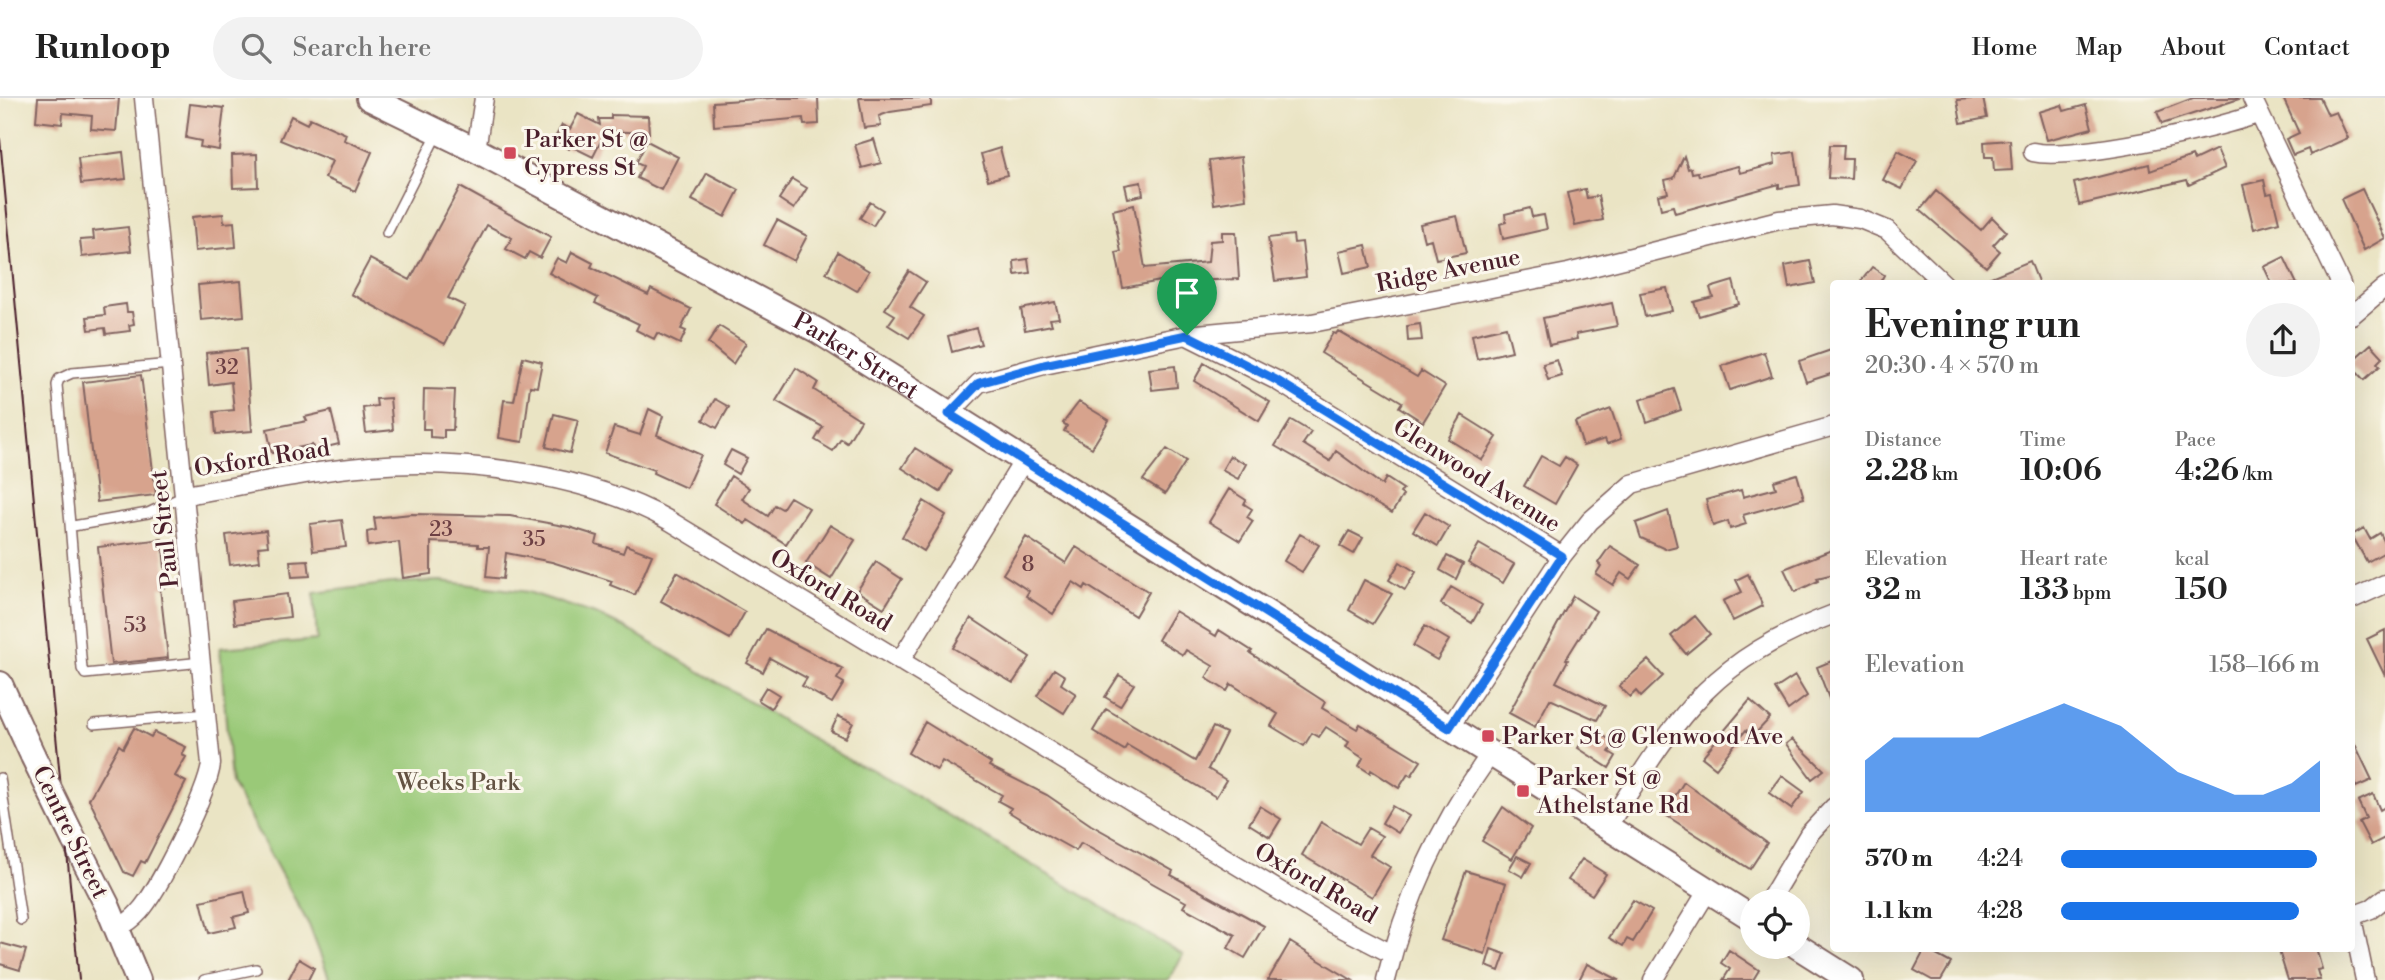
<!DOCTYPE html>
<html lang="en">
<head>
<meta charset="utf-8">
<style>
	body { margin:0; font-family:"Libre Bodoni",serif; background:#f2f2f2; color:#222; height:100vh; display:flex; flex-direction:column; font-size:26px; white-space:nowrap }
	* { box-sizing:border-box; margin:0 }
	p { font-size:23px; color:#767676 }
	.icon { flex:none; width:38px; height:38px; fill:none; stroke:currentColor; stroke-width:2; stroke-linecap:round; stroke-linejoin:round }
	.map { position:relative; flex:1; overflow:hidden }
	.drawer { position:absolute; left:1830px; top:182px; width:525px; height:672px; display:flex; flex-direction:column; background:#fff; border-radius:7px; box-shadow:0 7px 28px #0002 }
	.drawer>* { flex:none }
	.fabs { position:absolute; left:1740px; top:791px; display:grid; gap:14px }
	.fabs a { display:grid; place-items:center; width:70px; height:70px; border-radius:50%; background:#fff; box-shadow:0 7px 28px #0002; font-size:35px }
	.pin { position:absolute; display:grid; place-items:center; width:60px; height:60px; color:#fff; margin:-72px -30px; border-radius:50% 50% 50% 0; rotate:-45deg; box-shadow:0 0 7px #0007 }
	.pin .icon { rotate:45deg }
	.round { display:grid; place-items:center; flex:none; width:74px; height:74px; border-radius:37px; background:#f2f2f2 }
	.headline { display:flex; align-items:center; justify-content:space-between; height:119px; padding:0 35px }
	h1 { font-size:38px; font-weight:600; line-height:52px }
	.figures { display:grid; grid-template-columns:repeat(3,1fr); gap:10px; height:119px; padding:7px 35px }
	.figures div { display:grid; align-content:center }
	.figures b { font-size:30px; font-weight:600 }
	.figures small { font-size:19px; font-weight:400 }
	.figures p { font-size:19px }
	.chart { height:196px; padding:14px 35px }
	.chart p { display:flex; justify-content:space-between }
	.chart svg { width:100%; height:126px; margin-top:7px; fill:#1a73e8; opacity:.7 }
	ul { padding:0 35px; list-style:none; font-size:23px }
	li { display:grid; grid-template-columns:112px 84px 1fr; align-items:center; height:52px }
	li i { height:18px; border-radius:9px; background:#1a73e8 }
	header { display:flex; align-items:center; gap:42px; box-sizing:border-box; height:98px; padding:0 35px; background:#fff; border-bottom:2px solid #e0e0e0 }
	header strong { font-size:33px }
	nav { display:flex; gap:38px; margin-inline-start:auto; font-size:24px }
	.search { width:490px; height:63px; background:#f2f2f2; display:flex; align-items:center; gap:18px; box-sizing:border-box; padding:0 24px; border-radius:38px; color:#767676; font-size:26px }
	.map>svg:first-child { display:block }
</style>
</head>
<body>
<header>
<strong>Runloop</strong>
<div class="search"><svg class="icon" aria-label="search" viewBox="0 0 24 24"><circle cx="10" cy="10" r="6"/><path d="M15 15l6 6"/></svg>Search here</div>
<nav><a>Home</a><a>Map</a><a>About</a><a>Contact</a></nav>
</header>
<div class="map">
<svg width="2385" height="882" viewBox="0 0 2385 882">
	<rect width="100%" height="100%" fill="#fbf7ec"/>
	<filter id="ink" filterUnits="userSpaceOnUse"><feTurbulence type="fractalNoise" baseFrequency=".0143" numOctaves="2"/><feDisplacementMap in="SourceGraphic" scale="14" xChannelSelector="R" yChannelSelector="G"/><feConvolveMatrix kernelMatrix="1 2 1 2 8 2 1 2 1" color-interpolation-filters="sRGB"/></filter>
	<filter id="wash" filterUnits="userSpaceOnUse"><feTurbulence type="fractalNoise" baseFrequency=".00686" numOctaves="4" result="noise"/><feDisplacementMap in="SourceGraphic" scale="28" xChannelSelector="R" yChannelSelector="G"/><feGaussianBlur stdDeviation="1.57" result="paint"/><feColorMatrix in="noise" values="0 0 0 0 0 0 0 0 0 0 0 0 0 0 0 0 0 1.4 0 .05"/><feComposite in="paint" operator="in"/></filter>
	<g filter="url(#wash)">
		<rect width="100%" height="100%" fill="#eae4c4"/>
		<path fill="#9ac978" stroke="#727452" stroke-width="2" d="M441 483 528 494 598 517 631 533 852 664 869 670 1183 857 1169 882H330L309 827 231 685 220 550 317 542 314 495 392 485Z"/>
		<g id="blocks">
			<path fill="#d7a38d" d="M38 0H119L116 33 91 31 92 18 63 15 62 26 36 23Z
				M773 0H818L819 26 804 27 803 20 714 28 713 4Z
				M859 0H931V8L890 14 879 18 881 28 864 30Z
				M1983 0 1987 20 1961 25 1957 2Z
				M2193 0H2238L2239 1 2162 26 2157 14Z
				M2283 0H2320L2328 17 2336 14 2348 40 2310 57 2308 51 2293 57 2286 41 2299 35Z
				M190 6 224 10 219 52 200 49 201 43 186 40Z
				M2062 7 2064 13 2086 7 2092 30 2047 42 2039 14Z
				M578 16 600 27 599 21H611V17L648 18 649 35 606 33 593 59 571 48 569 51 553 43 562 27 570 31Z
				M291 18 307 26 310 20 346 36 344 42 372 54 355 93 325 80 332 63 280 42Z
				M874 41 881 65 862 70 855 47Z
				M2010 42 2012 72 1994 73 1993 59H1985L1984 44Z
				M647 43 678 59 661 92 637 80 643 68 636 65Z
				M1830 47H1844L1843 61H1852L1851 81 1828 80Z
				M1000 50 1007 77 988 82 981 56Z
				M2217 51 2225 70 2189 87 2187 82 2079 107 2074 85 2149 66 2150 73 2192 58 2194 62Z
				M1898 53 1917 63 1902 91 1883 82Z
				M123 54 126 81 81 86 78 60Z
				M1795 54 1800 87 1779 90V86L1675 115 1673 108 1661 111 1658 97 1668 95 1665 82 1674 80 1684 58 1688 71 1691 70 1692 75 1698 74 1699 78 1738 68 1740 75 1775 66 1774 57Z
				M257 56 258 89 233 90 232 57Z
				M1241 59 1246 101 1214 106 1209 63Z
				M707 75 739 92 725 119 692 102Z
				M792 81 807 90 794 111 779 101Z
				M2264 82 2267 96 2272 95 2279 124 2254 131 2243 87Z
				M1141 84 1143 97 1128 100 1125 87Z
				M460 89 551 139 540 160 529 154 525 161 506 151 512 140 487 127 448 200 465 208 445 246 351 196 370 161 410 182Z
				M1585 91 1587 100 1598 98 1603 122 1575 128 1567 95Z
				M2362 91 2385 140 2364 152 2341 101Z
				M1936 93 1981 132 1992 119 2006 133 1993 147 2000 153 1986 169 1920 112Z
				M870 104 883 112 873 128 860 120Z
				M1134 107 1145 170 1208 164 1210 143 1222 142V134H1236L1239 181 1191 183V186L1172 188 1171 181 1123 190 1116 155 1121 154 1113 112Z
				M1530 110 1532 119 1544 117 1547 131 1503 141 1500 126 1506 124 1505 116Z
				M223 116 224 125 234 124 236 149 195 153 192 119Z
				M1457 118 1466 155 1436 161 1431 141 1424 143 1420 126Z
				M777 122 807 138 794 163 764 147Z
				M128 129 131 153 82 159 80 142 94 141 93 133Z
				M1293 137 1294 145 1302 144 1306 179 1275 183 1268 140Z
				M1366 147 1371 169 1344 175 1339 153Z
				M572 154 593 165 591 169 648 197 651 191 691 211 681 231 686 233 680 246 657 235 654 241 636 232 639 226 595 205 598 200 549 175 557 160 567 165Z
				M838 154 869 173 857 193 826 175Z
				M2284 159 2297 186H2272L2264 169Z
				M1028 161 1030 175 1015 177 1014 163Z
				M1810 163 1815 185 1789 190 1785 168Z
				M2030 163 2039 186H1977L1976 185Z
				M1872 169 1884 177 1879 186H1859Z
				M909 173 926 184 910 209 924 218 909 240 888 227 895 217 885 211Z
				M241 183 244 218 201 222 198 187Z
				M1733 183 1739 206 1699 218 1694 204 1713 199 1710 190Z
				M1667 190 1672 213 1645 219 1640 195Z
				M1055 204 1059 220 1050 221 1052 227 1025 232 1021 211Z
				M1612 205 1617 228 1576 236 1577 241 1549 247 1543 220Z
				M126 206 127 214H132L134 226 129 227 130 233 106 236 105 230 89 232 87 219 105 217 104 209Z
				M1420 226 1422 242 1408 243 1407 228Z
				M719 228 746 245 733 266 708 245Z
				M1506 229 1512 253 1477 261 1472 237Z
				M976 230 981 246 952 254 948 238Z
				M1338 233 1417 279 1421 273 1445 288 1423 324 1399 309 1402 304 1321 255 1333 235 1336 236Z
				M2371 246 2383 259 2377 265 2380 268 2364 282 2352 269V263Z
				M246 251 252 333 216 336 214 314 234 312 231 284 209 287 206 255Z
				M1834 251V275L1806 284 1799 263Z
				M1764 254 1772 278 1730 292 1722 268Z
				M523 259 542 264 537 289 530 288 523 344 499 340 504 302 514 303Z
				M1557 262 1562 278 1548 282 1543 266Z
				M1204 265 1270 304 1259 323 1194 283Z
				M1175 268 1177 289 1152 292 1149 271Z
				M796 270 818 284 814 292 861 322 847 345 841 341 833 353 815 342 823 329 776 303Z
				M141 277 156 397 97 404 83 284Z
				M424 291 455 292 453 332H444V340L430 339V331H423Z
				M1674 291 1681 312 1647 324 1640 302Z
				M390 300 393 332 366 335 363 310 377 308 376 301Z
				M715 301 729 309 717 330 703 322Z
				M1079 304 1109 322 1092 350 1064 333 1067 328 1063 325Z
				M649 311 663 318 657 337 701 357 686 390 653 375 654 372 605 355 614 329 640 337Z
				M1611 311 1621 341 1607 346 1605 341 1583 348 1575 324Z
				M331 313 339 346 314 352 312 347 272 355 267 331 307 323 305 319Z
				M554 316 578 322 570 355 546 349Z
				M1462 317 1497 339 1482 362 1448 341Z
				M1291 322 1311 334 1303 346 1330 363 1336 353 1382 387 1386 380 1403 391 1400 395 1403 397 1392 415 1275 348Z
				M915 350 952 373 940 394 902 370Z
				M1167 351 1186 363 1165 396 1143 382Z
				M731 352 747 360 738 376 723 367Z
				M1230 358 1246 366 1238 381 1222 372Z
				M1541 358 1559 368 1565 359 1577 367 1555 406 1524 388Z
				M1797 376 1804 400 1743 417 1746 426 1730 431 1728 423 1713 428 1706 402 1741 392 1743 399 1776 390 1774 383Z
				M731 378 749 390 742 401 768 418 775 407 782 411 790 399 809 410 786 446 748 422 745 426 714 406Z
				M1229 391 1246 402 1244 406 1252 411 1247 419 1253 423 1240 443 1209 424Z
				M924 403 946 417 924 453 902 439Z
				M1668 413 1677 448 1665 451 1641 440 1636 425Z
				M1425 414 1449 429 1438 448 1413 433Z
				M411 416 510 418 569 429 598 438 596 446 623 455 626 447 652 457 635 497 610 487 612 483 552 464 506 455 503 481 486 479 489 449H478V446L431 444V476L403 480 399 444 368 448 367 434 376 432 374 420Z
				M342 422 346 449 313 453 310 426Z
				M830 427 855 442 831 481 806 465Z
				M2364 430 2370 441 2380 435 2385 445V454L2367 464 2352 437Z
				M266 432 268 448 258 449 260 463 230 467 226 437Z
				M1349 433 1363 440 1354 456 1340 448Z
				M1300 436 1319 447 1302 474 1284 463Z
				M1026 439 1066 465 1076 449 1149 494 1135 518 1086 487 1084 491 1073 484 1053 516 1026 498 1029 493 1003 476Z
				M162 441 167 489 160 490 168 560 111 566 98 449Z
				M1479 446 1514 466 1503 485 1468 465Z
				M1610 448 1640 467 1630 481 1621 475 1613 487 1596 476 1601 468 1598 465Z
				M1834 451V476L1817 480 1818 483 1795 494 1784 471Z
				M1447 458 1463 466 1456 481 1440 472Z
				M308 462 310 478 292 479 290 463Z
				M876 464 902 481 884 510 857 493Z
				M1400 464 1416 474 1405 492 1389 482Z
				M677 474 745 514 730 541 661 503Z
				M1748 476 1763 508 1733 523 1723 503 1742 494 1736 482Z
				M1364 482 1392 496 1373 526 1349 512Z
				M1451 489 1482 507 1472 525 1441 506Z
				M287 496 290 519 235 526 232 503Z
				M1573 498 1596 513 1566 561 1568 562 1556 584 1605 608 1597 622 1550 601 1535 629 1509 615Z
				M1175 513 1216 538 1219 532 1252 553 1250 555 1325 604 1322 610 1357 631 1360 626 1421 663 1411 678 1408 676 1399 690 1371 672 1370 675 1359 668 1363 660 1346 649 1349 644 1326 629 1319 639 1312 635 1304 648 1271 628 1278 616 1231 586 1227 593 1206 580 1213 568 1186 552 1183 557 1158 542Z
				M1695 518 1710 536 1686 556 1671 538Z
				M971 520 1030 559 1013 585 953 550Z
				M1425 528 1449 542 1437 562 1413 548Z
				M766 531 843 571 837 581 844 585 832 605 802 588 807 580 770 560 763 574 747 565Z
				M2385 532V578L2367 541Z
				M1648 562 1663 578 1641 599 1636 593 1630 599 1619 588Z
				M1834 562V610L1833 611 1817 569Z
				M1054 571 1065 578 1061 586 1076 596 1064 615 1037 598Z
				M1119 577 1134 586 1120 608 1105 599Z
				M1795 578 1807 598 1788 612 1775 591Z
				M766 589 779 597 771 610 758 602Z
				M1750 602 1770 620 1753 638 1746 632 1716 670 1702 659Z
				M1106 611 1195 663 1213 629 1226 635 1208 671 1226 682 1216 699 1127 647 1124 652 1093 633Z
				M838 618 853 625 845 640 831 633Z
				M925 624 991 665 989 668 1047 697 1091 727 1173 773 1171 777 1264 828 1245 860 1228 850 1235 837 1183 809 1186 804 1081 745 1076 753 1040 733 1009 714 1011 710 998 703 1002 697 942 663 937 672 908 655Z
				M134 630 151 639 154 634 186 649 182 657 186 659 175 678 186 684 145 765 141 763 133 778 124 774 89 701 119 647 123 650Z
				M1591 630 1615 645 1609 654 1616 658 1609 670 1578 650Z
				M2352 640 2372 682 2356 689 2352 680Z
				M1792 641 1824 672 1812 681 1786 646Z
				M1782 678 1804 694 1791 711 1769 695Z
				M1684 684 1767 745 1750 771 1667 718 1671 711 1668 709Z
				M2373 696 2380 712 2385 709V740L2371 747 2359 724 2366 720 2358 703Z
				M1260 708 1281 721 1270 739 1249 726Z
				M1392 708 1409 718 1398 735 1382 725Z
				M1503 709 1531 730 1512 761 1482 743Z
				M1321 724 1358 746 1368 730 1382 738 1370 757 1390 769 1372 799 1302 757Z
				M1517 758 1531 765 1523 779 1509 771Z
				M1582 761 1606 776 1592 797 1568 782Z
				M1466 773 1506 785 1485 856 1441 842Z
				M244 793 249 815 233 819 236 829 209 835 201 803Z
				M1633 802 1652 813 1633 844 1627 841 1623 848 1609 840Z
				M1290 844 1317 861 1352 882H1268Z
				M0 845 26 852 20 872 0 866Z
				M2278 850H2316L2322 871 2317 872 2320 882H2288Z
				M1491 851 1505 856 1499 873 1486 868Z
				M1925 851 1951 865 1941 882H1932L1914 872Z
				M1729 852 1759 872 1753 882H1723L1730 871 1721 865Z
				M299 861 314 870 308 882H288Z
				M1587 866 1619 882H1579Z"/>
		</g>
	</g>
	<g filter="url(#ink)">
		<use href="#blocks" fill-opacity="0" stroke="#826461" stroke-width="2"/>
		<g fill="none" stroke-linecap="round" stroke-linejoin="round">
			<g stroke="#826461" stroke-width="12">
				<path id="service" d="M387 135 438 34
					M171 266 72 275 59 281 57 287 70 426 73 428 148 415 184 398
					M70 426 82 571 85 576 202 564
					M94 626 207 616
					M0 680 21 822
					M204 882 256 871"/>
			</g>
			<g stroke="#826461" stroke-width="21">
				<path id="minor" d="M2252 0 2341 186
					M476 52 484 0
					M2033 54C2069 63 2221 31 2259 15
					M2352 217 2385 189
					M1188 238 1276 282 1562 458 1449 630
					M949 316 979 285 1044 267 1187 237 1312 225 1568 175 1779 122 1832 117 1860 121 1887 132 1944 186
					M186 397C247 387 309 373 370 368 464 360 587 376 670 423L1334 826 1392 856
					M1562 458 1590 423 1632 386 1834 328
					M2352 501 2385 486
					M900 563 1024 362
					M1607 729C1677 620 1707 564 1834 516
					M1769 803 1809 736 1834 709
					M2352 818 2371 811 2385 800
					M2352 820 2365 882
					M117 830C126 826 133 821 139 814 158 794 208 693 211 666L144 0
					M1386 882C1405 801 1442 724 1491 655
					M1653 882 1708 792"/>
			</g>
			<g stroke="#826461" stroke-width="28">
				<g id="secondary">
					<path id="s1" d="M369 0 476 52 818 233 1752 820"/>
					<path d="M0 586 33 658"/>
					<path d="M74 742 107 807 138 882"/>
					<path d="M1797 848 1851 882"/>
				</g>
			</g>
			<use href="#service" stroke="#fff" stroke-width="9"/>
			<use href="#minor" stroke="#fff" stroke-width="18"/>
			<use href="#secondary" stroke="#fff" stroke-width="24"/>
			<path stroke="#4a1f2b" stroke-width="2" d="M0 41 79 882"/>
			<g stroke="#826461" stroke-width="28" stroke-linecap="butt">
				<path id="secondary-bridge" d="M33 658 74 742"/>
			</g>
			<use href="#secondary-bridge" stroke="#fff" stroke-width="24"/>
		</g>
	</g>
	<g fill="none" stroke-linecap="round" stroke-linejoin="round" filter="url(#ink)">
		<g stroke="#fff" stroke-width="14">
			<path id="route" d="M1187 237 1276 282 1562 458 1449 630 949 316 979 285 1044 267Z"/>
		</g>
		<use href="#route" stroke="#1a73e8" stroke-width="9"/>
	</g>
	<g fill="#d1495b" stroke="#fbf7ec" stroke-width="2.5">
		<rect x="503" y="48" width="14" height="14" rx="3.5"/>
		<rect x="1481" y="631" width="14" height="14" rx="3.5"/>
		<rect x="1516" y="686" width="14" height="14" rx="3.5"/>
	</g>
	<g text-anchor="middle" stroke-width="6" stroke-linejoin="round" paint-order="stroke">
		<g font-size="21" fill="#6d4044">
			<text x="227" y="276">32</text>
			<text x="441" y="438">23</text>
			<text x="534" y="448">35</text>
			<text x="1028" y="473">8</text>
			<text x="135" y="534">53</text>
		</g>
		<g font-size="24" fill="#4a1f2b" stroke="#fbf7ec" text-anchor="start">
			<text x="524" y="49">Parker St @<tspan x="524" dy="28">Cypress St</tspan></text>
			<text x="1502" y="646">Parker St @ Glenwood Ave</text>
			<text x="1537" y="687">Parker St @<tspan x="1537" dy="28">Athelstane Rd</tspan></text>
		</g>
		<g font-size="24" fill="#4a1f2b" stroke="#fbf7ec">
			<text transform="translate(1448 172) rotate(-11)" y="8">Ridge Avenue</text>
			<text dy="8" stroke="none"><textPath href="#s1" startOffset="551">Parker Street</textPath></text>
			<text transform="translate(262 360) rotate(-9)" y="8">Oxford Road</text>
			<text transform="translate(1477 377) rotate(32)" y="8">Glenwood Avenue</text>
			<text transform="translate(164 431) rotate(-96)" y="8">Paul Street</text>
			<text transform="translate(831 492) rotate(31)" y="8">Oxford Road</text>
			<text transform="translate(71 734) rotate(64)" y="8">Centre Street</text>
			<text transform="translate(1316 785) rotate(30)" y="8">Oxford Road</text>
		</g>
		<g font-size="24" fill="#625242" stroke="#fbf7ec">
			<text x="458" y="692">Weeks Park</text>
		</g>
	</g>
</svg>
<div class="fabs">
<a><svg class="icon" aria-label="locate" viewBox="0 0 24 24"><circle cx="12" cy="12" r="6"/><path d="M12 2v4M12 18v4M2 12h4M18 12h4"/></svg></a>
</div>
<div class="pin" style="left:1187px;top:237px;background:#1e9e55"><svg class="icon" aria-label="arrive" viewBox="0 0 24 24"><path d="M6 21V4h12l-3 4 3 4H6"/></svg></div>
<section class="drawer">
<div class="headline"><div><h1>Evening run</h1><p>20:30 · 4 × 570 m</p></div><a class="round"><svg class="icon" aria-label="share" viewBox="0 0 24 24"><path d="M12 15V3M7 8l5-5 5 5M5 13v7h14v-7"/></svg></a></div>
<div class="figures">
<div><p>Distance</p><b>2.28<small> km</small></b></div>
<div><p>Time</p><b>10:06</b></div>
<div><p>Pace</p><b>4:26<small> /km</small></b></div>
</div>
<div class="figures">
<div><p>Elevation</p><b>32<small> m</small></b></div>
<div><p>Heart rate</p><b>133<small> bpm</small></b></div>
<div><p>kcal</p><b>150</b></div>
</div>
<div class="chart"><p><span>Elevation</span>158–166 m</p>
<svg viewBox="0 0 160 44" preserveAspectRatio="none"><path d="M0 44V26L10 18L20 18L30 18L40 18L50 14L60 10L70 6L80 10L90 14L100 22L110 30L120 34L130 38L140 38L150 34L160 26V44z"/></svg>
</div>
<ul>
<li><b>570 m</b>4:24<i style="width:99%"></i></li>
<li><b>1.1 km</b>4:28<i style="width:92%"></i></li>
</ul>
</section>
</div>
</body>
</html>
